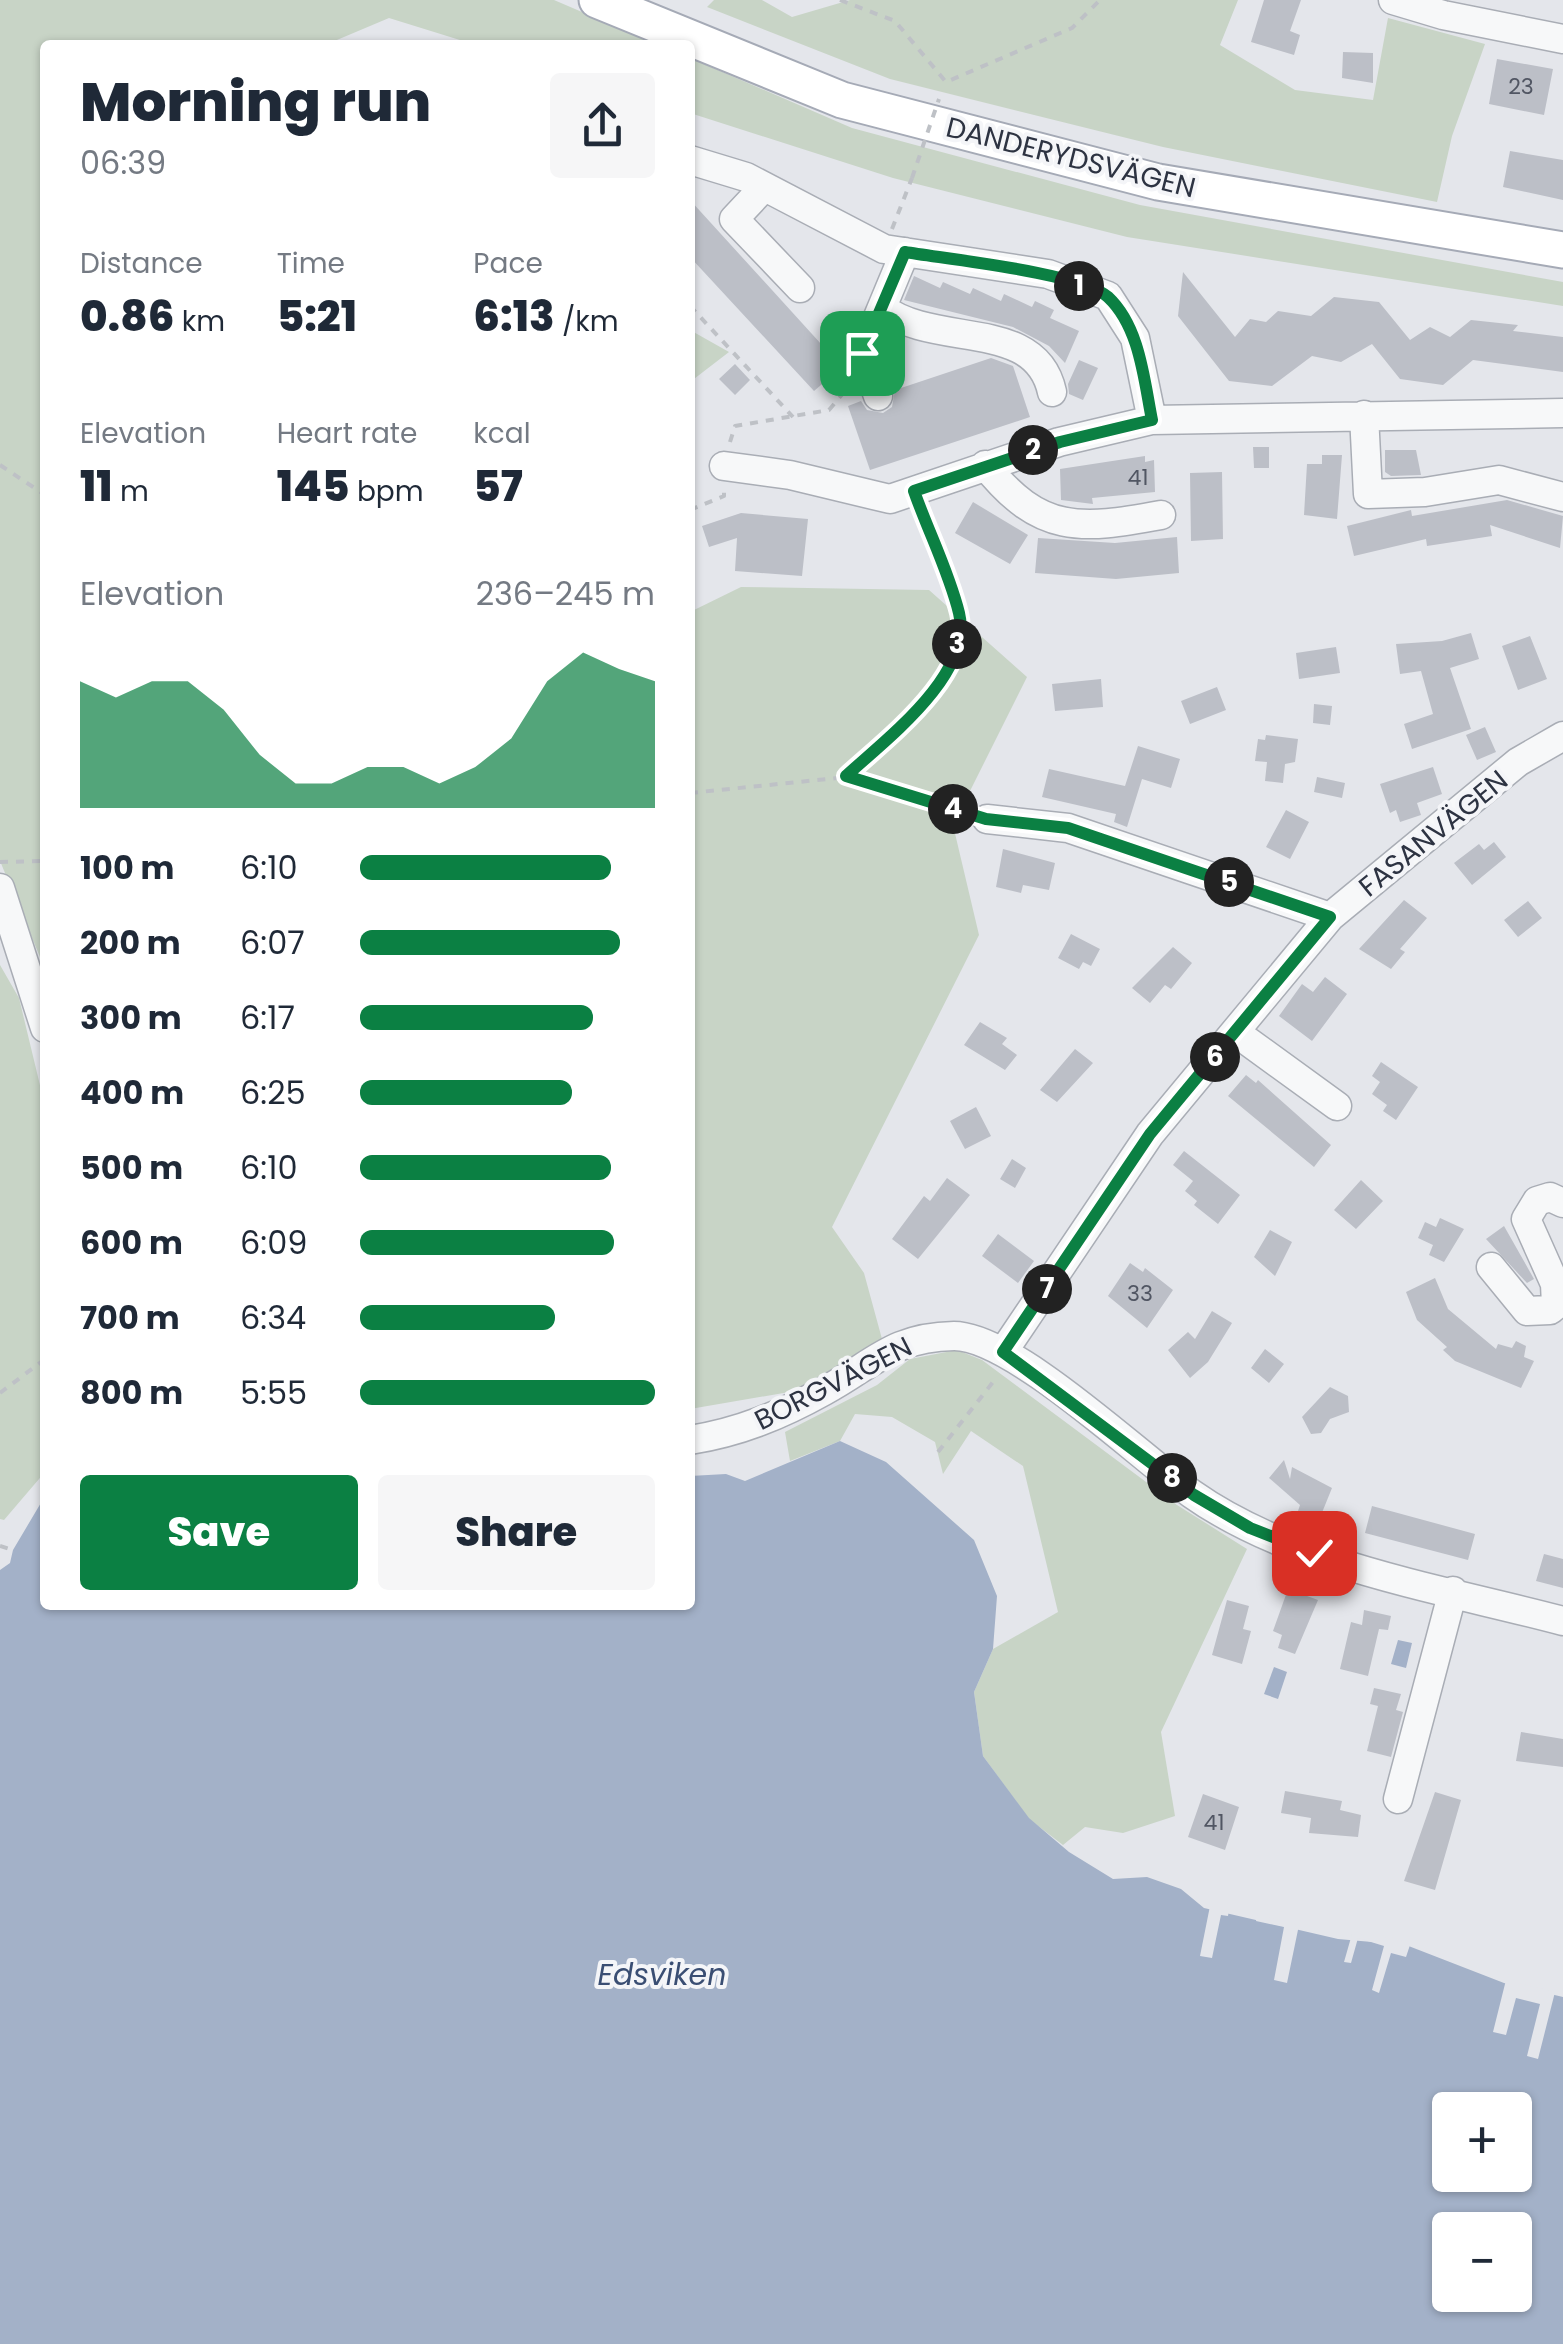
<!DOCTYPE html>
<html lang="en">
<head>
<meta charset="utf-8">
<style>
	body { margin:0; font-family:Poppins,sans-serif; background:#f6f6f7; color:#1f2937; height:100vh; display:flex; flex-direction:column; font-size:38px; white-space:nowrap }
	* { box-sizing:border-box; margin:0 }
	p { font-size:32px; color:#747a83 }
	.icon { flex:none; width:55px; height:55px; fill:none; stroke:currentColor; stroke-width:2; stroke-linecap:round; stroke-linejoin:round }
	.map { position:relative; flex:1; overflow:hidden }
	.panel { position:absolute; left:40px; top:40px; width:655px; height:1570px; display:flex; flex-direction:column; background:#fff; border-radius:10px; box-shadow:0 2px 8px #0004 }
	.panel>* { flex:none }
	.fabs { position:absolute; left:1432px; top:2092px; display:grid; gap:20px }
	.fabs a { display:grid; place-items:center; width:100px; height:100px; border-radius:10px; background:#fff; box-shadow:0 2px 8px #0004; font-size:50px }
	.pin { position:absolute; display:grid; place-items:center; width:85px; height:85px; color:#fff; margin:-42px; border-radius:20px; box-shadow:0 5px 15px #0006 }
	.km { position:absolute; width:50px; height:50px; margin:-25px; border-radius:50%; background:#222; color:#fff; font-size:28px; line-height:50px; text-align:center }
	.round { display:grid; place-items:center; flex:none; width:105px; height:105px; border-radius:10px; background:#f6f6f7 }
	.overview { display:flex; align-items:center; justify-content:space-between; height:170px; padding:0 40px }
	h1 { font-size:55px; font-weight:800; line-height:75px }
	.stats { display:grid; grid-template-columns:repeat(3,1fr); gap:15px; height:170px; padding:10px 40px }
	.stats div { display:grid; align-content:center }
	.stats b { font-size:42px; font-weight:800 }
	.stats small { font-size:28px; font-weight:400 }
	.stats p { font-size:28px }
	.chart { height:280px; padding:20px 40px }
	.chart p { display:flex; justify-content:space-between }
	.chart svg { width:100%; height:180px; margin-top:10px; fill:#0b8043; opacity:.7 }
	.primary-button { display:flex; gap:20px; margin-top:auto; padding:20px 40px }
	.primary-button a { flex:1; height:115px; border-radius:10px; background:#0b8043; color:#fff; font-size:40px; font-weight:800; line-height:115px; text-align:center }
	.primary-button a+a { background:#f6f6f7; color:#1f2937 }
	ul { padding:0 40px; list-style:none; font-size:32px }
	li { display:grid; grid-template-columns:160px 120px 1fr; align-items:center; height:75px }
	li i { height:25px; border-radius:12px; background:#0b8043 }
	.map>svg:first-child { display:block }
</style>
</head>
<body>
<div class="map">
<svg width="1563" height="2344" viewBox="0 0 1563 2344">
	<rect width="100%" height="100%" fill="#e4e6eb"/>
	<path fill="#c8d4c6" d="M0 0H554L659 45H476L389 18 325 45H45V969L0 861Z
		M714 0H762L792 17 850 0H1238L1220 45 1295 90 1373 100 1388 18 1485 44 1452 136 1437 202 1163 147 890 79 707 7Z
		M690 58 852 128 1140 205 1563 282V306L1127 237 893 178 690 113Z
		M690 330 729 352 690 382Z
		M741 587 929 590 1027 677 953 825 979 935 832 1227 864 1273 882 1339 795 1391 690 1409V612Z
		M0 965 19 998 45 1106V1472L4 1520 0 1519Z
		M957 1350 982 1360 1177 1505 1247 1549 1161 1732 1175 1816 1123 1833 1085 1827 1063 1845 1029 1819 983 1756 974 1692 993 1649 1058 1612 1023 1466 971 1431 943 1474 935 1442 892 1417 855 1414 840 1441 790 1461 785 1432 877 1385 910 1359Z"/>
	<path fill="#a3b1c8" fill-rule="evenodd" d="M840 1441 886 1462 974 1540 997 1596 993 1649 974 1692 983 1756 1029 1818 1069 1852 1113 1879 1147 1877 1181 1889 1204 1908 1338 1939 1406 1945 1504 1983 1563 1997V2344H0V1570L10 1563 13 1550 45 1496V1605H690V1476L726 1474 745 1481ZM1450 2110H1515V2175H1450ZM1450 2230H1515V2295H1450Z
		M1398 1640 1412 1643 1406 1668 1391 1664Z
		M1274 1667 1287 1672 1278 1699 1264 1694Z"/>
	<path fill="#e4e6eb" d="M1210 1906 1229 1910 1228 1916 1221 1915 1212 1958 1200 1956Z
		M1257 1915 1299 1925 1287 1983 1274 1980 1284 1927 1256 1921Z
		M1352 1934 1395 1938 1410 1945 1406 1957 1391 1953 1379 1993 1372 1990 1384 1946 1358 1938 1351 1963 1344 1962Z
		M1506 1980 1555 1992 1538 2059 1527 2056 1540 2004 1516 1998 1506 2035 1493 2032Z"/>
	<path fill="#bcbfc7" d="M1264 0H1301L1290 31 1300 35 1294 55 1251 42Z
		M1343 52 1373 53V83L1342 78Z
		M1497 59 1553 69 1544 115 1489 104Z
		M1510 151 1563 160V200L1503 187Z
		M690 200 842 367 814 391 690 257Z
		M1183 272 1235 337 1250 319 1266 322 1278 311 1311 316 1334 297 1379 302 1410 340 1430 327 1450 337 1471 320 1518 325 1513 331 1563 337V372L1473 360 1443 385 1400 379 1372 344 1341 362 1312 356 1272 386 1229 381 1178 316Z
		M914 276 940 288 943 282 970 294 973 288 1001 301 1004 294 1032 307 1035 301 1054 310 1050 318 1079 331 1065 363 1049 346 1013 327 904 300Z
		M991 358 1013 366 1030 417 870 470 848 406 861 401 867 410 883 413 892 407 895 390Z
		M1079 360 1098 368 1083 400 1069 394 1068 384Z
		M735 364 750 380 735 395 719 379Z
		M1253 447H1269V468H1254Z
		M1385 450H1416L1421 475 1391 476 1385 472Z
		M1322 455H1342L1337 519 1304 515 1307 464H1322Z
		M1145 456V462L1154 460 1155 492 1092 498 1093 504 1061 500 1060 469Z
		M1222 472 1223 539 1191 541 1190 473Z
		M1507 500 1563 516 1560 548 1490 525 1492 536 1427 546 1426 539 1354 556 1347 526 1411 510 1412 516Z
		M973 502 1028 535 1010 564 955 533Z
		M741 513 808 519 802 576 735 571 737 538 709 547 702 526Z
		M1177 537 1179 573 1116 579 1035 573 1038 538 1115 543Z
		M1471 633 1479 659 1450 668 1471 729 1412 749 1404 724 1433 714 1421 671 1400 674 1396 644 1442 641Z
		M1530 636 1547 679 1518 690 1502 646Z
		M1336 647 1340 673 1299 679 1296 653Z
		M1101 679 1103 707 1055 711 1052 684Z
		M1217 687 1226 710 1190 724 1181 701Z
		M1314 704 1332 706 1330 725 1313 723Z
		M1485 727 1496 752 1477 760 1466 735Z
		M1266 735 1298 739 1295 762 1285 764 1283 783 1265 781 1267 762 1255 761 1258 739 1265 740Z
		M1138 746 1180 759 1171 788 1142 779 1127 827 1114 822 1116 814 1042 797 1049 769 1125 786Z
		M1433 767 1442 794 1417 803 1421 815 1400 822 1396 810 1390 813 1380 784Z
		M1317 777 1345 783 1342 798 1314 792Z
		M1286 810 1309 822 1290 859 1266 847Z
		M1494 842 1506 857 1472 885 1454 863 1479 844 1484 850Z
		M1003 849 1055 863 1049 890 1023 885 1021 893 996 887Z
		M1404 900 1427 918 1400 949 1405 952 1391 969 1359 949Z
		M1528 901 1542 918 1518 937 1504 920Z
		M1071 934 1100 949 1091 966 1083 962 1079 969 1058 958Z
		M1173 947 1192 963 1171 989 1165 985 1150 1003 1132 988Z
		M1325 977 1347 994 1312 1041 1279 1016 1302 984 1313 992Z
		M980 1022 1007 1038 1002 1044 1017 1055 1005 1070 964 1045Z
		M1075 1049 1093 1063 1057 1102 1040 1090Z
		M1381 1062 1418 1087 1396 1120 1383 1111 1387 1105 1372 1094 1380 1082 1372 1076Z
		M1246 1075 1256 1083 1258 1080 1331 1145 1314 1167 1228 1096Z
		M976 1107 991 1136 965 1149 950 1121Z
		M1184 1151 1240 1195 1218 1224 1194 1205 1197 1201 1185 1191 1193 1181 1173 1165Z
		M1012 1159 1026 1168 1015 1188 1000 1179Z
		M947 1178 970 1195 918 1259 892 1239 924 1196 930 1201Z
		M1361 1180 1383 1201 1356 1229 1334 1210Z
		M1440 1218 1464 1229 1444 1262 1429 1255 1433 1245 1418 1238 1425 1222 1436 1227Z
		M1504 1226 1534 1279 1527 1283 1486 1239Z
		M1270 1230 1292 1242 1275 1276 1254 1257Z
		M998 1234 1034 1261 1018 1283 982 1256Z
		M1130 1263 1143 1272 1145 1268 1173 1290 1147 1328 1108 1296Z
		M1435 1278 1448 1309 1496 1349 1498 1344 1512 1348 1516 1341 1526 1346 1524 1357 1534 1361 1521 1388 1455 1361 1443 1350 1447 1347 1417 1320 1406 1292Z
		M1212 1311 1232 1323 1208 1362 1190 1378 1168 1350 1188 1332 1195 1339Z
		M1265 1349 1284 1364 1269 1383 1251 1368Z
		M1330 1387 1348 1396 1349 1412 1330 1419 1321 1433 1311 1434 1302 1417Z
		M1284 1460 1290 1479 1292 1467 1332 1488 1319 1520 1298 1511 1300 1505 1269 1478Z
		M1372 1506 1475 1534 1468 1560 1365 1533Z
		M1544 1554 1563 1559V1588L1536 1581Z
		M1288 1589 1318 1600 1295 1654 1278 1648 1282 1635 1273 1631Z
		M1227 1600 1249 1606 1243 1629 1251 1631 1242 1664 1212 1655Z
		M1364 1610 1391 1616 1388 1630 1379 1629 1368 1676 1340 1669 1351 1622 1362 1625Z
		M1374 1688 1401 1694 1396 1710 1403 1712 1391 1757 1367 1751 1378 1706 1370 1704Z
		M1521 1732 1563 1739V1767L1516 1761Z
		M1285 1791 1342 1801 1340 1810 1361 1815 1358 1837 1309 1833 1311 1818 1281 1813Z
		M1435 1792 1461 1800 1435 1890 1404 1881Z
		M1203 1794 1239 1807 1225 1850 1188 1837Z"/>
	<g fill="none" stroke-linecap="round" stroke-linejoin="round">
		<g stroke="#a9adb5" stroke-width="31">
			<path id="minor" d="M1393 0 1443 15 1563 39
				M690 160 746 177 884 249 1048 274 1108 296 1135 338 1152 420
				M764 187 734 219 800 288
				M882 308C936 349 1036 317 1052 392
				M878 396 863 353 905 252
				M1364 415 1368 494 1425 492 1499 480 1563 497
				M985 465C1040 534 1080 530 1161 515
				M724 466 790 475 890 499 1059 442 1152 420 1563 413
				M987 819 1068 828 1330 917
				M0 888 45 1028
				M1235 1032 1337 1106
				M1491 1267 1527 1311 1550 1310 1556 1305 1555 1284 1526 1219 1537 1201 1550 1197 1563 1203
				M1003 1352 1150 1134 1330 917 1518 762 1563 736
				M690 1440C740 1432 781 1415 824 1391 874 1364 892 1337 954 1336 1013 1336 1140 1457 1192 1494 1294 1566 1443 1589 1563 1621
				M1398 1799 1453 1591"/>
		</g>
		<g stroke="#a5aab6" stroke-width="39">
			<path id="major" d="M597 0 842 100 1158 182 1563 250"/>
		</g>
		<path stroke="#bec1c6" stroke-width="4" stroke-dasharray="8 8" stroke-linecap="butt" d="M840 0 895 21 946 82 1072 28 1100 0
			M892 229 912 178
			M690 306 793 417
			M730 442 735 426 829 410 850 385
			M0 465 45 495
			M690 510 724 496V491
			M847 777C891 735 961 688 960 620 960 593 932 539 921 512
			M690 793 847 777 964 812
			M0 862 45 861
			M0 1393 45 1359
			M938 1452 997 1377
			M0 1546 13 1550"/>
		<use href="#minor" stroke="#f7f8f9" stroke-width="28"/>
		<use href="#major" stroke="#fff" stroke-width="35"/>
		<path stroke="#bec1c6" stroke-width="4" stroke-dasharray="8 8" stroke-linecap="butt" d="M912 178 939 99"/>
	</g>
	<g fill="none" stroke-linecap="round" stroke-linejoin="round">
		<g stroke="#fff" stroke-width="20">
			<path id="route" d="M862 353 905 252C946 259 1082 273 1108 297 1140 327 1144 380 1152 420L1060 442 914 491C928 531 949 572 959 613 974 674 885 740 846 776L986 819 1068 828 1330 917 1150 1134 1003 1352 1194 1495 1250 1528 1314 1553"/>
		</g>
		<use href="#route" stroke="#0b8043" stroke-width="12"/>
	</g>
	<g text-anchor="middle" stroke-width="8" stroke-linejoin="round" paint-order="stroke">
		<g font-size="22" fill="#515663">
			<text x="1521" y="94">23</text>
			<text x="1138" y="485">41</text>
			<text x="1140" y="1301">33</text>
			<text x="1214" y="1830">41</text>
		</g>
		<g font-size="28" fill="#2d3342" stroke="#f4f5f8">
			<text transform="translate(1071 157) rotate(14)" y="10">DANDERYDSVÄGEN</text>
			<text transform="translate(1433 833) rotate(-39)" y="10">FASANVÄGEN</text>
			<text transform="translate(833 1383) rotate(-27)" y="10">BORGVÄGEN</text>
		</g>
		<g font-size="30" font-style="italic" fill="#3a4e73" stroke="#f4f5f8">
			<text x="662" y="1985">Edsviken</text>
		</g>
	</g>
</svg>
<div class="fabs">
<a>+</a>
<a>−</a>
</div>
<div class="pin" style="left:862px;top:353px;background:#1e9e55"><svg class="icon" aria-label="arrive" viewBox="0 0 24 24"><path d="M6 21V4h12l-3 4 3 4H6"/></svg></div>
<div class="pin" style="left:1314px;top:1553px;background:#d93025"><svg class="icon" aria-label="check" viewBox="0 0 24 24"><path d="M5 12l5 5 9-10"/></svg></div>
<b class="km" style="left:1079px;top:286px">1</b>
<b class="km" style="left:1033px;top:450px">2</b>
<b class="km" style="left:957px;top:644px">3</b>
<b class="km" style="left:953px;top:809px">4</b>
<b class="km" style="left:1229px;top:882px">5</b>
<b class="km" style="left:1215px;top:1057px">6</b>
<b class="km" style="left:1047px;top:1289px">7</b>
<b class="km" style="left:1172px;top:1478px">8</b>
<section class="panel">
<div class="overview"><div><h1>Morning run</h1><p>06:39</p></div><a class="round"><svg class="icon" aria-label="share" viewBox="0 0 24 24"><path d="M12 15V3M7 8l5-5 5 5M5 13v7h14v-7"/></svg></a></div>
<div class="stats">
<div><p>Distance</p><b>0.86<small> km</small></b></div>
<div><p>Time</p><b>5:21</b></div>
<div><p>Pace</p><b>6:13<small> /km</small></b></div>
</div>
<div class="stats">
<div><p>Elevation</p><b>11<small> m</small></b></div>
<div><p>Heart rate</p><b>145<small> bpm</small></b></div>
<div><p>kcal</p><b>57</b></div>
</div>
<div class="chart"><p><span>Elevation</span>236–245 m</p>
<svg viewBox="0 0 160 44" preserveAspectRatio="none"><path d="M0 44V13L10 17L20 13L30 13L40 20L50 31L60 38L70 38L80 34L90 34L100 38L110 34L120 27L130 13L140 6L150 10L160 13V44z"/></svg>
</div>
<ul>
<li><b>100 m</b>6:10<i style="width:85%"></i></li>
<li><b>200 m</b>6:07<i style="width:88%"></i></li>
<li><b>300 m</b>6:17<i style="width:79%"></i></li>
<li><b>400 m</b>6:25<i style="width:72%"></i></li>
<li><b>500 m</b>6:10<i style="width:85%"></i></li>
<li><b>600 m</b>6:09<i style="width:86%"></i></li>
<li><b>700 m</b>6:34<i style="width:66%"></i></li>
<li><b>800 m</b>5:55<i style="width:100%"></i></li>
</ul>
<div class="primary-button"><a>Save</a><a>Share</a></div>
</section>
</div>
</body>
</html>
